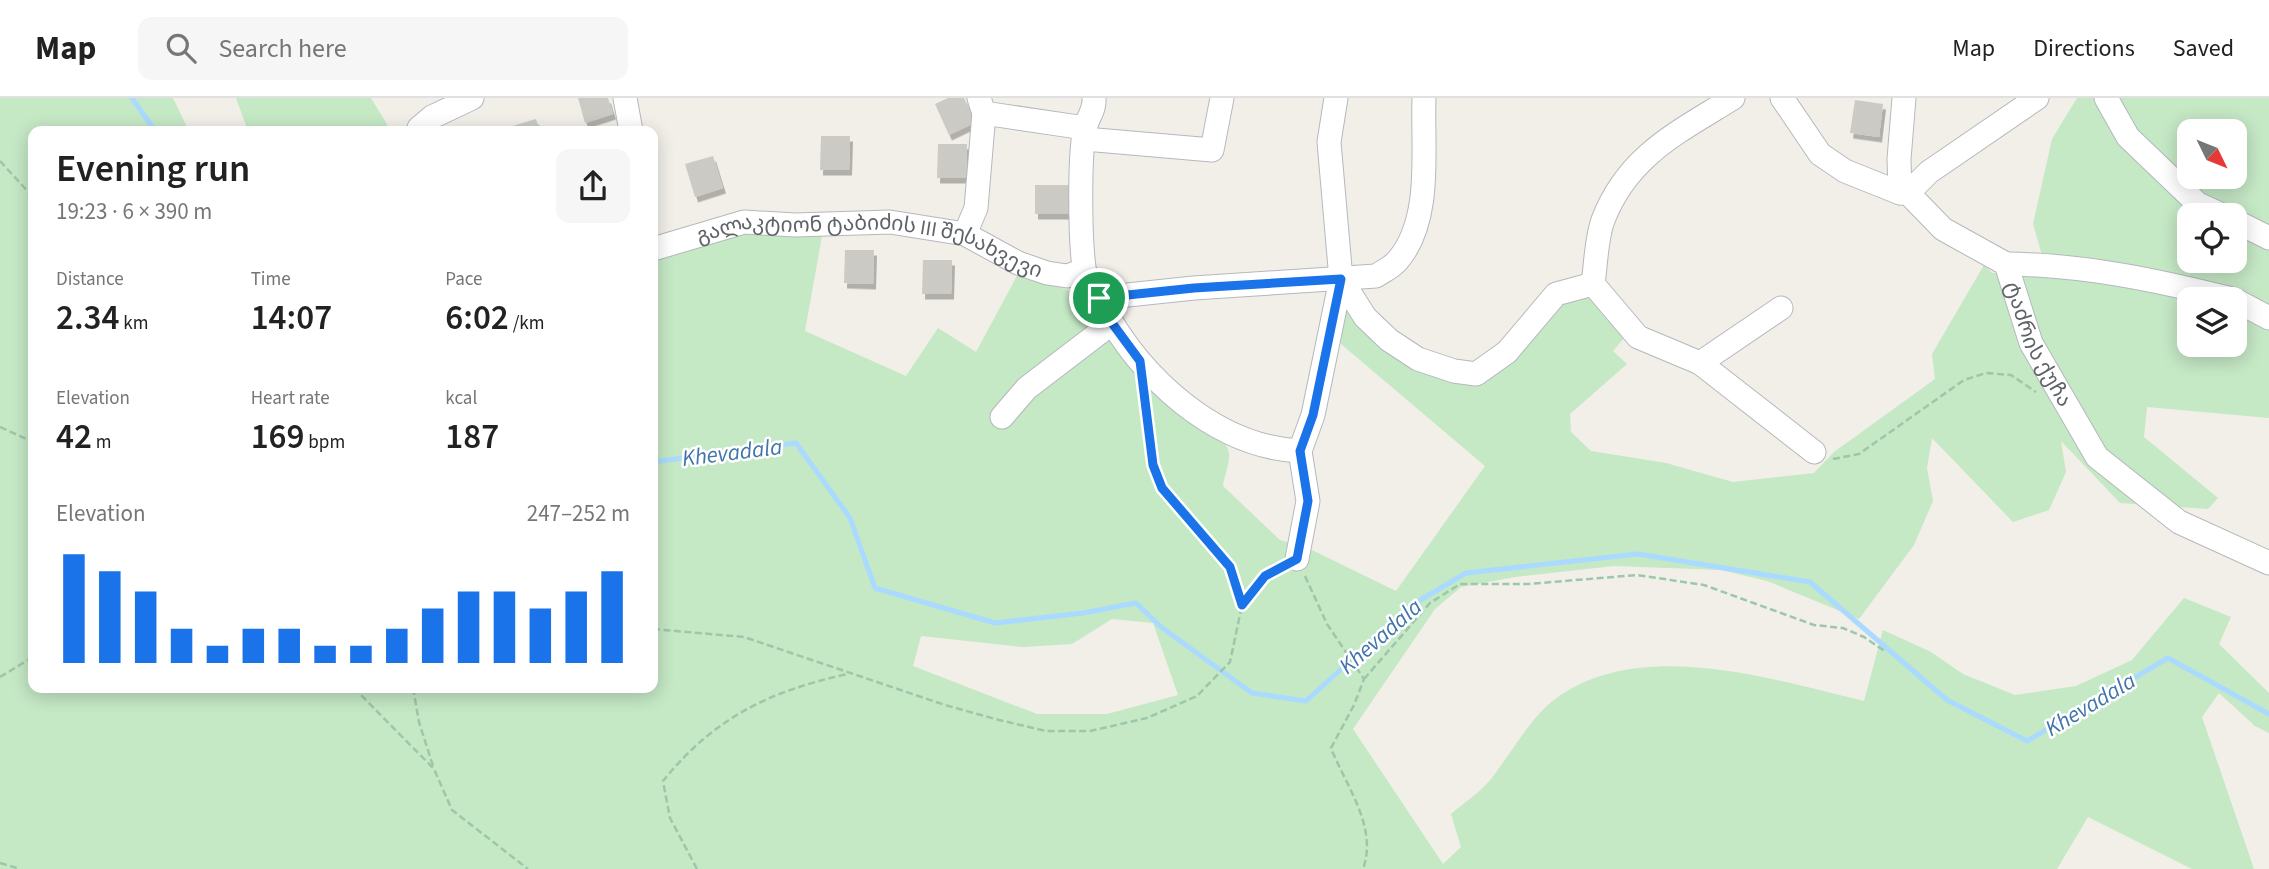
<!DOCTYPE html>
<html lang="en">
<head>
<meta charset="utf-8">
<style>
	body { margin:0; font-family:"Source Sans 3","Noto Sans Georgian",sans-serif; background:#f6f6f6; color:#222; height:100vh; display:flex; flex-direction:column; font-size:26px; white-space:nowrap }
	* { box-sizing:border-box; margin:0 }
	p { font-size:23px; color:#767676 }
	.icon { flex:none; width:38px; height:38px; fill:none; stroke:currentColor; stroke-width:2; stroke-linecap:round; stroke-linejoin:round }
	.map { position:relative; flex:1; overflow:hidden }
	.side { position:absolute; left:28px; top:28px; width:630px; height:567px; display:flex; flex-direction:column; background:#fff; border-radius:14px; box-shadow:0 4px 18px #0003 }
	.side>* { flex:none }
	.needle { width:46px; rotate:133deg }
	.tools { position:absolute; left:2177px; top:21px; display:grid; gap:14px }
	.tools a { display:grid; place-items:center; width:70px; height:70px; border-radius:14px; background:#fff; box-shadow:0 4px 18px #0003; font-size:35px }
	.pin { position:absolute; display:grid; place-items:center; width:60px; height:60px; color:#fff; margin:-30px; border:4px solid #fff; border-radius:50%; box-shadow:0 2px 7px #0007 }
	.round { display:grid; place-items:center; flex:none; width:74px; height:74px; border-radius:14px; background:#f6f6f6 }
	.head { display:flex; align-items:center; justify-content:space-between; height:119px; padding:0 28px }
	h1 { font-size:38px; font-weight:600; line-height:52px }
	.figures { display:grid; grid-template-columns:repeat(3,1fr); gap:10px; height:119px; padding:7px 28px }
	.figures div { display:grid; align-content:center }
	.figures b { font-size:35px; font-weight:600 }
	.figures small { font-size:19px; font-weight:400 }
	.figures p { font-size:19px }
	.chart { height:196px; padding:14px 28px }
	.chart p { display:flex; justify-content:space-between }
	.chart svg { width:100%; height:126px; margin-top:7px; stroke:#1a73e8; stroke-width:6 }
	header { display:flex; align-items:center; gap:42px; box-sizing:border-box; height:98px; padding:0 35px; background:#fff; border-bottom:2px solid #e0e0e0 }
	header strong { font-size:33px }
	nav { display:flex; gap:38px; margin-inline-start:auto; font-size:24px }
	.search { width:490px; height:63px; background:#f6f6f6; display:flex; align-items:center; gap:18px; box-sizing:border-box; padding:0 24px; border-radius:14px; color:#767676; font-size:26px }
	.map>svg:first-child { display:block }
</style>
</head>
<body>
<header>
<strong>Map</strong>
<div class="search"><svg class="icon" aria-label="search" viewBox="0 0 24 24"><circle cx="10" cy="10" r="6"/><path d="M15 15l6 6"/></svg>Search here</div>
<nav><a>Map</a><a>Directions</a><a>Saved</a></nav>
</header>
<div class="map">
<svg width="2269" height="771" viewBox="0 0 2269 771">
	<defs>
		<filter id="shadow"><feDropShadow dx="3" dy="5.5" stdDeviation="0" flood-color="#0004"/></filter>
	</defs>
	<rect width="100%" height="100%" fill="#f1efe8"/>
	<path fill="#c5e8c5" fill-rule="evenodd" d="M0 0H173L189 33H33V590H653V161L747 136 822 138 805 233 906 278 938 230 976 254 1018 176C1041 184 1075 191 1094 207 1116 227 1135 269 1143 297L1155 287C1174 302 1225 332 1229 355 1230 365 1224 379 1223 388L1280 442 1312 452 1396 493 1485 368 1341 246 1344 209 1459 281 1559 204 1586 197 1625 239 1613 253 1627 266 1570 316 1571 334 1591 353 1666 365 1733 384 1814 375 1834 354 1935 281 1932 256 1984 167 1992 175 2048 178 2033 126 2052 41 2077 0H2269V320L2147 309 2144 339 2218 400 2208 411 2120 405 2061 343 2066 374 2049 412 2013 424 1932 340 1927 370 1933 403 1914 447 1859 521 1767 483 1721 472 1614 468 1515 479 1461 489 1435 511 1353 631 1443 766 1461 749 1451 716C1464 705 1480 694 1491 681 1509 658 1531 619 1554 602 1639 538 1770 581 1864 603L1883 532 1931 554 1963 576 2015 597 2076 588 2132 562 2184 500 2231 519 2219 546 2269 595V635L2255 628 2219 595 2202 619 2254 771H2192L2088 719 2057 771H0ZM2189 33H2235V79H2189ZM2189 117H2235V163H2189ZM2189 201H2235V247H2189ZM1112 521 1153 525 1178 597 1107 616H1037L913 568 921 538 1023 549 1072 546Z
		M236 0H371L391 33H248Z"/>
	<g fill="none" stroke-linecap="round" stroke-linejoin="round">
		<path stroke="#aadaff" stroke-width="5" d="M132 0 155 33
			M653 364 796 345 850 420 875 490 995 525 1083 515 1136 505 1161 529 1252 595 1306 603 1412 507 1466 475 1638 456 1810 484 1947 602 2027 643 2168 560 2269 616"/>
	</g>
	<path fill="#cccac5" filter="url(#shadow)" d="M578 0H608L613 16 585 25Z
		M948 0H964L976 24 949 37 935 6Z
		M1855 2 1883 6 1879 39 1850 35Z
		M536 21 540 33H510L509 29Z
		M821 38H850L849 72H820Z
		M938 46H967L966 80H937Z
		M713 58 723 90 695 99 685 66Z
		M1035 87H1069V116H1035Z
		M845 152H874L873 186 844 185Z
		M923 162H952L951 196H922Z"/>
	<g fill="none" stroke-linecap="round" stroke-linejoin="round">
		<g stroke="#b5b8bc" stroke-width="25">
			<g id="minor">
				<path d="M625 0 631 33"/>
				<path d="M979 0 984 15 1085 30"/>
				<path d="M1094 0C1095 12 1088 19 1085 30 1079 57 1080 140 1084 169 1085 181 1097 196 1102 207 1140 279 1215 349 1300 353"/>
				<path id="s1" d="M1782 0 1820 56 1845 73 1900 95H1908L1943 131 2006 166 2031 245 2097 359 2179 424 2269 465"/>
				<path d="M2106 0 2128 39 2198 106 2222 117"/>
				<path d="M419 30 432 19 472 0"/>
				<path d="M1085 41 1212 52 1222 0"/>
				<path d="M1900 95 1899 61 1904 0"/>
				<path d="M1908 95 1929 74 2037 0"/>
				<path d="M2235 123 2269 140"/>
				<path d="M965 136 976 110 984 15"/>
				<path id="s2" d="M653 151 744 124 795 127 890 124 965 136 1018 165 1047 175 1067 178 1084 172"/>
				<path d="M2006 166C2085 167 2156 182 2232 201"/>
				<path d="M1341 181 1365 219 1389 242 1418 261 1454 273 1476 276 1507 254 1556 196 1593 186"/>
				<path d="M1593 186 1638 239 1700 265 1814 354"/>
				<path d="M1593 186C1596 166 1596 141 1603 122 1628 57 1679 34 1733 0"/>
				<path d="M1099 200 1194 190 1376 178C1383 173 1393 169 1398 162 1433 121 1422 50 1424 0"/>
				<path d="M2235 202 2269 220"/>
				<path d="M1700 265 1781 210"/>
				<path d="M1002 319 1027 290 1112 225"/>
				<path d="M1297 461 1308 403 1300 353 1313 317 1341 181 1329 44 1336 0"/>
			</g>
		</g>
		<path stroke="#9cc7a9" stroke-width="2.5" stroke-dasharray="7 3.5" stroke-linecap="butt" d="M0 63 33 99
			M1145 298 1153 367 1162 390 1230 469 1242 507
			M0 329 33 344
			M1833 361 1859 356 1964 282 1986 275 2011 277 2036 294
			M1305 478 1327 526 1364 581 1354 607 1331 650C1346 688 1378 729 1363 771
			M653 531 744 539 945 607 999 622 1046 633H1090L1147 620 1197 598 1230 564 1242 507 1265 478 1280 470
			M0 579 33 559
			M1364 581 1430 505 1460 486H1528L1637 477 1704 487 1814 527 1843 530 1864 539 1886 554
			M354 590 434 671 452 712 528 771
			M413 590 419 624 433 668
			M0 765 20 771
			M697 771 670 720 663 683C714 620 769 593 848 576"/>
		<use href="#minor" stroke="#fff" stroke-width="23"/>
	</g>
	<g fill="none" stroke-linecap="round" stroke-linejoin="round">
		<g stroke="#fff" stroke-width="14">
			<path id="route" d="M1341 181 1313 317 1300 353 1308 403 1297 461 1265 478 1242 507 1230 469 1162 390 1153 367 1140 263 1112 225 1099 200 1194 190Z"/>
		</g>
		<use href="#route" stroke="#1a73e8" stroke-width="9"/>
	</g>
	<g text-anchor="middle" stroke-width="5" stroke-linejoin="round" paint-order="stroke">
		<g font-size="21" fill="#5f6368" stroke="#fff">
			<text dy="7" stroke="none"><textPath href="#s2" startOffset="224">გალაკტიონ ტაბიძის III შესახვევი</textPath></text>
			<text dy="7" stroke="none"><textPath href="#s1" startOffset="374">ტაძრის ქუჩა</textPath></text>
		</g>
		<g font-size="23" font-style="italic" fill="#4174aa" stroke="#fff">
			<text transform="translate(732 354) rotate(-7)" y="8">Khevadala</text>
			<text transform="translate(1380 538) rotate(-41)" y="8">Khevadala</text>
			<text transform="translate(2090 606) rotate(-31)" y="8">Khevadala</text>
		</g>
	</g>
</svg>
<div class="tools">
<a><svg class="needle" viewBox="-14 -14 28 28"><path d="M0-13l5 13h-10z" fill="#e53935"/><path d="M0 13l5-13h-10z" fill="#767676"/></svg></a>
<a><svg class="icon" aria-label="locate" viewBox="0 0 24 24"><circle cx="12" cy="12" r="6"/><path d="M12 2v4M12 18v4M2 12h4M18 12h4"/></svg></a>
<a><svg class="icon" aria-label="layers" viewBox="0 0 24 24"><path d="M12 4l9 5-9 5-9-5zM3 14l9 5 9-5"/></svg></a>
</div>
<div class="pin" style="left:1099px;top:200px;background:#1e9e55"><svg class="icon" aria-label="arrive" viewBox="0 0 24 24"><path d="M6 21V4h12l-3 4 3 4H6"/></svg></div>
<section class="side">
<div class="head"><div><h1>Evening run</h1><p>19:23 · 6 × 390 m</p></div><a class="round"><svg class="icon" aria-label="share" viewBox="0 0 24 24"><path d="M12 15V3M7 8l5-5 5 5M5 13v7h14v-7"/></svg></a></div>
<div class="figures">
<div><p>Distance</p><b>2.34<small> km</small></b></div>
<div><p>Time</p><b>14:07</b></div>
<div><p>Pace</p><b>6:02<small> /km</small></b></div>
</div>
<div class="figures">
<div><p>Elevation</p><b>42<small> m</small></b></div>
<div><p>Heart rate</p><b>169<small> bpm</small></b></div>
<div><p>kcal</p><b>187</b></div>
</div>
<div class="chart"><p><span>Elevation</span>247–252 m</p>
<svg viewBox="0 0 160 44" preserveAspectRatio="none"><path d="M5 44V6M15 44V12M25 44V19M35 44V32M45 44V38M55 44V32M65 44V32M75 44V38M85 44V38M95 44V32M105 44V25M115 44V19M125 44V19M135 44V25M145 44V19M155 44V12"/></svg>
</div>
</section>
</div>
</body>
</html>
